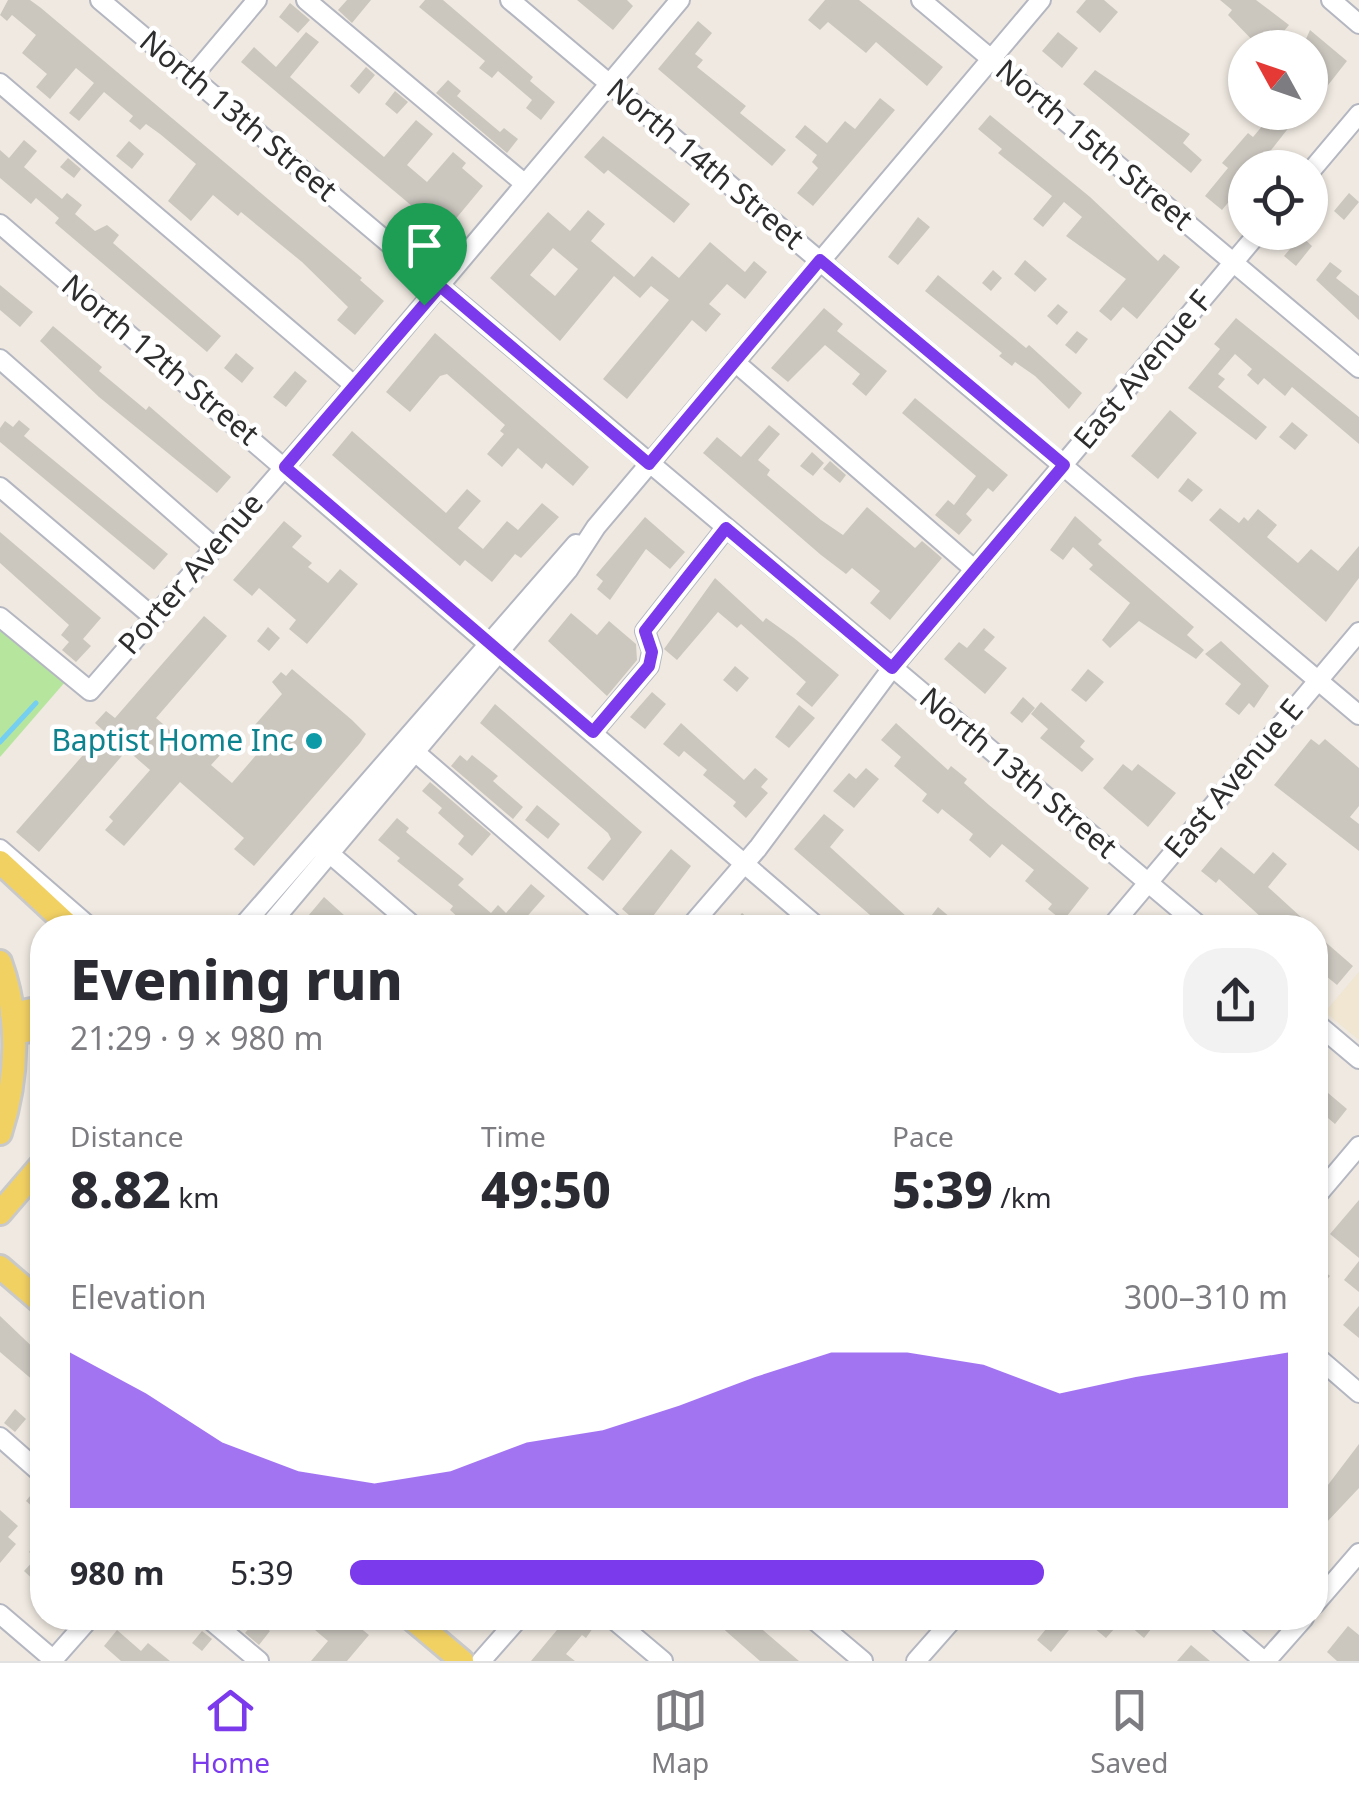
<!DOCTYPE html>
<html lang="en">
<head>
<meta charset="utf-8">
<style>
	body { margin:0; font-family:"Noto Sans",sans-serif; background:#f2f2f3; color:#2b2b33; height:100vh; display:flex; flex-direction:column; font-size:38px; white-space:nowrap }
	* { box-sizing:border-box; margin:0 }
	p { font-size:32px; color:#7c7c81 }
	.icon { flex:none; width:55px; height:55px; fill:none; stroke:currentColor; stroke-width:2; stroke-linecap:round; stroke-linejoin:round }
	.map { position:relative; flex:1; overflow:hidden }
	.side { position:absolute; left:30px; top:915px; width:1298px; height:715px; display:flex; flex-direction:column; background:#fff; border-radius:40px; box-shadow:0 2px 8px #0004 }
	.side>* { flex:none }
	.needle { width:65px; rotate:310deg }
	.tools { position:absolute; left:1228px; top:30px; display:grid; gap:20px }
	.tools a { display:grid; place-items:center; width:100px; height:100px; border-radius:50%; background:#fff; box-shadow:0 2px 8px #0004; font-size:50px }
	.pin { position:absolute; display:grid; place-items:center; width:85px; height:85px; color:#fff; margin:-102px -42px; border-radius:50% 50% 50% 0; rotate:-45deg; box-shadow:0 0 10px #0007 }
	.pin .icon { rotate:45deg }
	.round { display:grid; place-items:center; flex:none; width:105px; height:105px; border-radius:40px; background:#f2f2f3 }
	.head { display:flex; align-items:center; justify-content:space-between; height:170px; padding:0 40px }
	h1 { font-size:55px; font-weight:800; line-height:75px }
	.stats { display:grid; grid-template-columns:repeat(3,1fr); gap:15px; height:170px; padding:10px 40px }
	.stats div { display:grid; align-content:center }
	.stats b { font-size:50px; font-weight:800 }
	.stats small { font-size:28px; font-weight:400 }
	.stats p { font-size:28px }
	.chart { height:280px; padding:20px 40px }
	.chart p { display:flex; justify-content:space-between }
	.chart svg { width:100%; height:180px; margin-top:10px; fill:#7c3aed; opacity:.7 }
	ul { padding:0 40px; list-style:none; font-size:32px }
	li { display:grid; grid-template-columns:160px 120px 1fr; align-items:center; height:75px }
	li i { height:25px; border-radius:12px; background:#7c3aed }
	.tab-bar { display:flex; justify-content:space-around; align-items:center; height:140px; border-top:2px solid #e1e1e2; background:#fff; font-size:28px; color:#7c7c81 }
	.tab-bar a { display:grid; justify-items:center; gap:5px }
	.tab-bar .active { color:#7c3aed }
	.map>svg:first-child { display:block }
</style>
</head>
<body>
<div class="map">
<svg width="1359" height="1661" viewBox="0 0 1359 1661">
	<rect width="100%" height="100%" fill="#efe9e1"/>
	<path fill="#f0e6d1" d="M1359 972V1040L1325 1012Z"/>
	<path fill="#b6e59e" d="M0 628 65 682 0 757Z"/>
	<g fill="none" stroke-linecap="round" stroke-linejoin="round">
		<path stroke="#75cff0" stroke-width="5" d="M0 742 36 703"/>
	</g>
	<path fill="#cbc7bf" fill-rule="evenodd" d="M8 0H30L41 8 362 278 360 280 384 301 355 335 337 320 348 307 302 262 241 212 238 216 213 195 191 221 168 201 196 164 160 134 146 124 140 130 129 121 133 116 104 92 79 121 69 113 94 83 76 68 50 99 36 87 47 74 22 53 36 35 12 15 7 21 0 15Z
		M347 0H371L352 23 338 10Z
		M425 0H443L533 77 530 81 555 102 541 120 526 108 532 100 498 71 492 78 479 68 485 61 419 7Z
		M577 0H627L633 6 613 30Z
		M825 0H859L943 67 927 86 876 42 866 53 828 22 820 30 808 20Z
		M1086 0H1104L1118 12 1100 33 1076 12Z
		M1220 0H1256L1289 25 1270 48H1260L1228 15 1232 10Z
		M290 3 310 20 298 33 279 17Z
		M698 21 712 33 695 54 703 60 697 67 746 106 740 113 786 150 772 166 658 69Z
		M1310 30 1347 61 1310 108V71L1317 63 1310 56V48H1302Z
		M306 32 319 42 290 77 384 157 416 120 433 134 407 165 427 182 453 152 466 163 462 168 483 186 444 233 241 62 254 47 276 67Z
		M1058 32 1078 48 1062 68 1042 51Z
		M366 67 375 75 359 94 350 86Z
		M1095 70 1190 134 1183 143 1202 160 1191 173 1083 84Z
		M448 80 461 91 457 96 500 132 504 128 518 139 507 153 436 93Z
		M395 91 408 102 397 114 385 104Z
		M880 98 895 110 813 206 797 193 818 168 812 162 817 155 795 137 805 125 827 143 845 121 855 129Z
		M1274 112H1301L1257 168H1245V182L1222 210 1205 196 1228 168 1222 163 1248 133 1253 137Z
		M990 115 1090 197 1158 261 1164 254 1180 267 1137 319 1123 307 1111 321 1099 311 1126 279 1066 236 1082 217 1064 202 1043 227 1033 219 1052 196 998 153 1002 149 978 129Z
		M603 136 690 204 674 223 608 170 604 174 584 157Z
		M24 140 37 151 24 167 62 199 67 193 82 205 75 214 95 231 107 225 119 235 113 243 221 336 207 352 55 223 59 218 36 198 31 204 0 178V150L9 158Z
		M129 141 144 154 132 169 116 156Z
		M68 158 81 169 74 178 60 167Z
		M1349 193 1359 202 1344 220 1334 211Z
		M588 210 605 224 591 241 634 277 652 256 679 278 710 242 745 272 754 261 767 272 745 299 727 284 709 304 721 314 706 332 692 320 627 399 603 379 669 300 651 286 640 298 614 276 560 341 490 278 548 212 570 231ZM553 248 578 269 555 296 530 275Z
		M918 217 930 227 898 265 888 257Z
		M1301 236 1312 246 1296 266 1284 256Z
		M1025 260 1047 279 1035 292 1014 274Z
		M1330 262 1342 271 1336 278 1359 296V320L1316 280Z
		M993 270 1002 278 991 291 982 283Z
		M938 275 1026 348 1029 345 1082 393 1069 409 1035 376 1015 362 1012 366 999 356 1002 353 925 291Z
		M0 285 33 312 20 327 0 310Z
		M1058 304 1068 312 1057 325 1047 316Z
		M824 308 843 324 837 331 887 371 866 396 852 384 860 374 825 345 788 382 771 368Z
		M1236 318 1359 417V444L1292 387 1285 396 1264 378 1258 385 1247 375 1252 369 1235 354 1218 374 1225 379 1218 387 1267 427 1256 440 1188 388 1220 349 1214 344Z
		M53 326 102 367 99 371 146 410 149 406 231 477 217 493 99 397 40 341Z
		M1077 331 1088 339 1076 354 1065 345Z
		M435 333 589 467 573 486 546 463 542 469 518 448 502 467 487 454 504 434 500 431 505 425 447 374 440 376 410 412 386 392Z
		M236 353 254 368 242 383 224 368Z
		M295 371 307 381 286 407 273 397Z
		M915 398 1008 475 993 492 988 488 966 514 972 520 959 535 935 515 948 500 954 505 976 476 902 413Z
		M1170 410 1197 433 1158 479 1131 456Z
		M19 420 30 429 24 436 168 554 154 570 0 442V428L5 421 13 427Z
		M1292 422 1308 435 1295 450 1279 437Z
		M769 425 780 434 758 460 770 470 767 475 821 520 843 535 867 507 915 548 922 541 942 558 890 620 870 603 880 591 852 568 846 574 821 555 703 453 717 437 741 457Z
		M352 431 446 513 467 489 481 501 458 528 483 549 507 521 518 530 542 503 559 517 521 558 515 554 492 582 465 560 460 566 332 455Z
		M812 452 824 463 813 476 800 466Z
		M830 461 846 475 840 483 823 469Z
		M1188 478 1203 490 1192 502 1178 491Z
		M1220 508 1239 523 1244 517 1248 521 1258 509 1277 525 1267 537 1298 563 1311 549 1338 571 1359 546V578L1326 622 1209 520Z
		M1075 516 1102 540 1098 544 1194 627 1187 635 1204 650 1196 659 1139 621 1110 648 1102 640 1130 603 1089 569 1093 565 1073 547 1063 560 1050 550Z
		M645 517 685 552 670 569 646 549 610 600 597 589 603 581 596 575Z
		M284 521 302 536 292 547 312 563 308 567 328 583 340 569 358 584 307 644 289 629 296 620 259 588 252 596 233 580Z
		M0 532 101 618 83 639 91 646 76 662 62 650 69 642 61 635 69 625 0 563Z
		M715 578 763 622 766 618 794 638 839 675 812 707 796 694 806 682 741 624 737 628 718 612 677 660 664 649Z
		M571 613 597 635 609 621 636 644 637 660 607 696 548 641Z
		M204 616 227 636 156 718 192 749 203 736 222 753 211 765 232 783 270 739 254 726 282 694 272 682 281 672 286 676 292 669 352 720 366 734 360 743 254 866 234 849 244 838 180 782 124 846 105 830 113 821 109 817 150 770 127 750 39 852 16 832 104 731 95 723 106 711 115 718Z
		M268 627 280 638 269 651 257 641Z
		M984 628 995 637 984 650 1007 668 985 694 944 659 959 642 967 648Z
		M1221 641 1269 686 1254 708 1249 703 1239 715 1225 704 1241 684 1205 654Z
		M735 666 749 678 737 692 723 680Z
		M1088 669 1104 682 1086 702 1071 690Z
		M652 692 666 704 645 729 630 717Z
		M1023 697 1035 708 1022 723 1010 713Z
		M1041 702 1085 741 1080 747 1094 759 1082 772 1040 738 1048 729 1031 714Z
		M495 704 642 832 603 881 587 868 611 839 608 833 480 723Z
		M799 705 815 718 789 748 775 737Z
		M681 723 744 780 755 768 768 779 761 787 768 793 746 818 733 806 736 802 703 775 707 770 684 751 679 757 663 744Z
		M896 723 948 770 951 766 967 779 964 783 989 805 1089 888 1063 921 1048 909 1052 904 1025 881 1034 870 1002 844 990 858 969 840 973 834 942 809 938 814 922 801 927 794 894 766 901 757 881 740Z
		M1311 739 1319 745 1325 739 1359 768V806L1350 817 1359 824V851L1274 785Z
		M460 755 467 761 472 755 498 776 493 781 523 807 513 819 451 766Z
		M1123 764 1132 771 1138 764 1176 793 1148 827 1103 788Z
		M866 768 879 779 854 808 833 791 849 773 856 779Z
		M430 782 491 834 472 856 458 844 464 836 438 813 442 808 422 791Z
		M537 805 560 824 548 839 525 820Z
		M824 814 844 830 830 847 919 928H885L794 849Z
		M397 818 409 828 406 832 464 879 458 885 491 913 498 905 506 913 531 884 545 896 517 928H470L450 910 453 906 397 861 400 858 378 840Z
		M1221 847 1254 874 1273 852 1287 864 1268 887 1313 928H1273L1219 879 1216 883 1201 871Z
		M671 849 691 866 644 928 622 909Z
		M324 897 345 916 355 928H298Z
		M938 907 951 918 943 928H922Z
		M742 913 760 928H730Z
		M1315 933 1353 966 1337 985 1315 967Z
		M1315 1082 1347 1109 1335 1124 1315 1107Z
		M1359 1200V1258L1330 1234Z
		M1359 1261V1292L1344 1280Z
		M1315 1263 1330 1276 1315 1294Z
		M1359 1306V1338L1343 1325Z
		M0 1316 42 1356V1388L0 1352Z
		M15 1409 26 1419 15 1432 4 1423Z
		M1359 1444V1488L1325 1524 1315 1516V1502Z
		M38 1486H42V1515L26 1501Z
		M0 1510 18 1526 8 1537 16 1544 0 1563Z
		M42 1536V1588L24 1571 36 1558 29 1552Z
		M313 1618H348L369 1635 347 1661H311L328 1641 308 1624Z
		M567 1618H600L586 1638 582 1635 566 1654 575 1661H531Z
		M711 1618H749L799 1661H760Z
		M1055 1618 1069 1630 1051 1652 1037 1640Z
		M1082 1618H1124L1106 1638Z
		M1137 1618 1155 1624 1144 1638 1130 1626Z
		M256 1620 270 1631 259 1645 245 1633Z
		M1348 1626 1359 1635V1661H1337L1327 1652Z
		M117 1630 141 1651 148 1643 170 1661H121L104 1646Z
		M202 1631 212 1639 202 1651 192 1643Z
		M1191 1645 1210 1661H1177Z"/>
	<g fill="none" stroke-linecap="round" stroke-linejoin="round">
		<g stroke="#b4b7c1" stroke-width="22">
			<path id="minor" d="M100 0 1202 928
				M306 0 525 184
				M510 0 1359 715
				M921 0 1359 368
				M1331 0 1359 24
				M192 77 257 0
				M0 83 355 386
				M1310 172 1359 114
				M0 224 819 928
				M0 359 214 547
				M735 362 975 570
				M0 487 153 617
				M0 617 90 691 355 386 680 0
				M593 732 649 666 652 651 645 631 726 528
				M414 751 618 928
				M0 849 91 928
				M329 853 416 928
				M241 928 576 544
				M267 928 568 570 596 527 1041 0
				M689 928 758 848 892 668 1259 232
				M1110 928 1359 632
				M1315 1022 1359 1059
				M1315 1198 1359 1146
				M1315 1355 1359 1393
				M0 1437 42 1474
				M1315 1604 1359 1553
				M0 1614 55 1661
				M208 1618 259 1661
				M612 1618 663 1661
				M812 1618 863 1661
				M1214 1618 1264 1661
				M52 1661 90 1618
				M481 1661 519 1618
				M916 1661 954 1618
				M1266 1661 1304 1618"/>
		</g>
		<g stroke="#c9c9c9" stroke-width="28">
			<path id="major" d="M0 862 71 928
				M0 962C20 1016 18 1078 0 1133
				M12 1014 42 1008
				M14 1033 42 1028
				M0 1213 42 1164
				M0 1267 42 1303
				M411 1618 462 1661"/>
		</g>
		<use href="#minor" stroke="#fff" stroke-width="18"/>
		<use href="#major" stroke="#f2d163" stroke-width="22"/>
	</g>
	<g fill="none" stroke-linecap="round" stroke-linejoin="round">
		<g stroke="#fff" stroke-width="20">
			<path id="route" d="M820 260 1064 465 892 668 726 528 645 631 652 652 649 666 593 732 285 467 440 286 649 464Z"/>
		</g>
		<use href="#route" stroke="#7c3aed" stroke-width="12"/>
	</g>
	<circle fill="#0f9aa8" stroke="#fff" stroke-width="4" cx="314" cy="741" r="10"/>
	<g text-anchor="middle" stroke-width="9" stroke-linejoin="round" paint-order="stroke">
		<g font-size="30" fill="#2e2e2e" stroke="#fff">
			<text transform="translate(238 116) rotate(40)" y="10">North 13th Street</text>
			<text transform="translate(1094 145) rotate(40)" y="10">North 15th Street</text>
			<text transform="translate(705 164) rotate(40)" y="10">North 14th Street</text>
			<text transform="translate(160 360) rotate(40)" y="10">North 12th Street</text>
			<text transform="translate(1143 370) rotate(-50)" y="10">East Avenue F</text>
			<text transform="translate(191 574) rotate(-49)" y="10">Porter Avenue</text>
			<text transform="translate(1018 773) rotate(40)" y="10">North 13th Street</text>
			<text transform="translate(1234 779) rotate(-50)" y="10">East Avenue E</text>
		</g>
		<g font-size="30" fill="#0d838f" stroke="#fff" text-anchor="end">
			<text x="294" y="751">Baptist Home Inc</text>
		</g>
	</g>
</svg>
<div class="tools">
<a><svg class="needle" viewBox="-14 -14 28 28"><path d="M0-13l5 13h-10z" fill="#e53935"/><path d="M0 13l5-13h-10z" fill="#7c7c81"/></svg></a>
<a><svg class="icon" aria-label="locate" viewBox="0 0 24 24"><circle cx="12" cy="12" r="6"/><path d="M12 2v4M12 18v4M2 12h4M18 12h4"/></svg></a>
</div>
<div class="pin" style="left:424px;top:305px;background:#1e9e55"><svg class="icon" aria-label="arrive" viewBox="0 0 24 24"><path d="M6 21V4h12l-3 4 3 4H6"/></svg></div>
<section class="side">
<div class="head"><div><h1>Evening run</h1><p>21:29 · 9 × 980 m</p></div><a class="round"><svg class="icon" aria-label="share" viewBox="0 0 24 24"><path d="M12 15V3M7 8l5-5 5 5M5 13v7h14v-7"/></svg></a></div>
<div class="stats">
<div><p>Distance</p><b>8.82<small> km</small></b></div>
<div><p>Time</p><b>49:50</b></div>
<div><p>Pace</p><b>5:39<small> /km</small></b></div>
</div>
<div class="chart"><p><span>Elevation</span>300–310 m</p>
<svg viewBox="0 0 160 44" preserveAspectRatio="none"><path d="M0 44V6L10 16L20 28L30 35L40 38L50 35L60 28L70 25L80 19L90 12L100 6L110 6L120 9L130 16L140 12L150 9L160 6V44z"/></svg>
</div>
<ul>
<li><b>980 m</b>5:39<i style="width:74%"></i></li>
</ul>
</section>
</div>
<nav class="tab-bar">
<a class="active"><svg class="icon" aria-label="home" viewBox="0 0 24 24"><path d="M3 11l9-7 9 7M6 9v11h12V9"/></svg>Home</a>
<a><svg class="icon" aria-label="map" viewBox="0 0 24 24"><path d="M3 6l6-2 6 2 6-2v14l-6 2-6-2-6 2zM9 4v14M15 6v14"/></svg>Map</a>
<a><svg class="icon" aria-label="saved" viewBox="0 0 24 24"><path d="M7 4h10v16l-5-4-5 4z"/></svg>Saved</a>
</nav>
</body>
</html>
